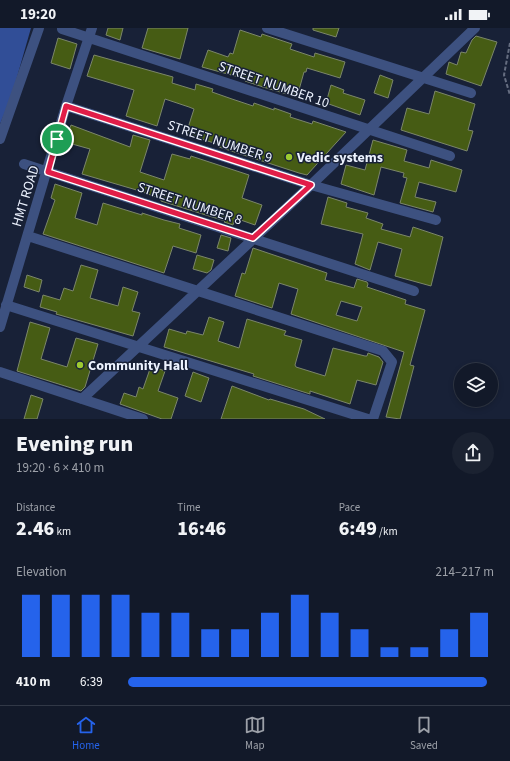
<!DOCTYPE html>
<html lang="en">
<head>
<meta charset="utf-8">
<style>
	body { margin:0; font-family:"Source Sans 3",sans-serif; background:#1b2231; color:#f1f3f6; height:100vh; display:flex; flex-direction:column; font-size:15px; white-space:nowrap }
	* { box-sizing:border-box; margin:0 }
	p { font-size:13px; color:#9ca0a8 }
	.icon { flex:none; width:22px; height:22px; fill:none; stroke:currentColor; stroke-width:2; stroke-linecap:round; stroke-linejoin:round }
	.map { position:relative; height:391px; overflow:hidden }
	.details { display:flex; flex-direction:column; background:#121929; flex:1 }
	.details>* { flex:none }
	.tools { position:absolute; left:454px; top:335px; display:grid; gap:8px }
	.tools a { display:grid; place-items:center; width:44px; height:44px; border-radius:50%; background:#121929; box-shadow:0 2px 6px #0003,0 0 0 1px #313846; font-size:20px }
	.pin { position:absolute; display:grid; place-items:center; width:34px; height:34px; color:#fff; margin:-17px; border:2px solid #fff; border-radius:50%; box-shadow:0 1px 4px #0007 }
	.round { display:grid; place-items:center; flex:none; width:42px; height:42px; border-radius:21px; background:#1b2231 }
	.headline { display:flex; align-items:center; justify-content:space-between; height:68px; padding:0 16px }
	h1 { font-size:22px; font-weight:800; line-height:30px }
	.figures { display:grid; grid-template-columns:repeat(3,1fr); gap:6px; height:68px; padding:4px 16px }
	.figures div { display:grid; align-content:center }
	.figures b { font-size:20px; font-weight:800 }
	.figures small { font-size:11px; font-weight:400 }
	.figures p { font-size:11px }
	.chart { height:112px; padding:8px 16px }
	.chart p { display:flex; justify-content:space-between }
	.chart svg { width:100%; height:72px; margin-top:4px; stroke:#2563eb; stroke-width:6 }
	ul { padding:0 16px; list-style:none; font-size:13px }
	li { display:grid; grid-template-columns:64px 48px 1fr; align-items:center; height:30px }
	li i { height:10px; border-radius:5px; background:#2563eb }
	.status { display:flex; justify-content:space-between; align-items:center; height:28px; padding:0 20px; background:#121929; direction:ltr }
	.status svg { height:11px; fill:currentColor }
	.tab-bar { display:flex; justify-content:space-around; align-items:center; height:56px; border-top:1px solid #313846; background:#121929; font-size:11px; color:#9ca0a8 }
	.tab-bar a { display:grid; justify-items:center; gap:2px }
	.tab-bar .on { color:#2563eb }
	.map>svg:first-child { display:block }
</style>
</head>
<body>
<div class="status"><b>19:20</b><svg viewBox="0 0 49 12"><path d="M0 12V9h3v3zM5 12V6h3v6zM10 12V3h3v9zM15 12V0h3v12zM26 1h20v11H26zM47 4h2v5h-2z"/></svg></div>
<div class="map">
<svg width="510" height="391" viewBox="0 0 510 391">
	<rect width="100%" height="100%" fill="#182137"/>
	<path fill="#314e97" d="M0 0H31L11 70 0 96Z"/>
	<path fill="#465c14" stroke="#7b866a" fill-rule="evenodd" d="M108 0H123L120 12 106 7Z
		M148 0H188L180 31 142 20Z
		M313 0H339L336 9 313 2Z
		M240 2 261 9 262 6 292 16 290 21 314 29 315 25 345 34 340 50 307 40 306 44H304L297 69 263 59 245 53 246 51 202 39 208 22 228 29 230 25 233 26Z
		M476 8 497 14 481 58 446 46 449 34 457 37 461 24 466 25 472 12Z
		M58 10 77 16 70 41 51 35Z
		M94 27 173 49 172 55 195 62 196 56 213 61 212 64 232 71 253 78 254 75 274 82V80L291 86 290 89 312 96 313 93 346 104 307 147 299 145 219 119 220 117 186 106 194 81 189 79 165 71 157 98 126 88 134 62 87 48Z
		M380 47 393 52 388 70 374 65Z
		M331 57 344 62 343 65 365 72 360 87 326 75Z
		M435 63 475 76 468 102 473 103 467 123 401 102 407 80 429 86Z
		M71 97 130 119 133 107 150 112 140 144 164 152 172 126 190 131 191 128 249 147 242 170 262 177 255 197 235 190 233 197 224 194 225 193 161 173V171L140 163 82 146 90 121 65 114Z
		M373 112 407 122 404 133 429 140 431 132 462 142 456 164 419 154 415 169 436 174 433 184 400 175 407 150 403 149 404 145 381 139 374 167 341 156 346 137 365 142Z
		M55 156 82 165 75 190 97 197 103 175 142 187V185L164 192 180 196 179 200 201 207 196 225 173 218 164 245 43 206 55 172 51 170Z
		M328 169 347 175 346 179 368 185 366 190 383 196 381 201 410 209 413 199 443 209 431 258 395 248 402 221 378 214 370 242 355 236 363 206 321 196Z
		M221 207 231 210 228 223 217 220Z
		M253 220 327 245 325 252 354 260 357 251 367 254 368 256 367 259 406 272 405 276 425 282 410 337 414 338 400 391 386 389 404 324 291 286 298 261 279 255 272 280 235 268 242 245 245 246ZM341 273 362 279 357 293 336 287Z
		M197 227 214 232 211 242 207 245 193 241Z
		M81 237 98 242 90 270 118 278 123 259 138 264 132 283 140 285 133 308 56 286 57 284 40 279 43 267 60 272 64 260 73 263Z
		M27 247 42 252 39 264 24 259Z
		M209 289 224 294 218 313 239 320 247 291 286 303 284 307 302 312 295 337 296 339 325 348 333 320 365 328H367L368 325 379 329 383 334 376 357 357 352 350 376 310 363V366L253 348 254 346 164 319 169 301 186 306 187 303 203 307Z
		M30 294 50 300 41 331 67 339 76 310 98 316 85 359 81 363 17 343Z
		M151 338 165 343 158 363 178 370 171 391H162L120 376 124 365 136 369 139 359 143 361Z
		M193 344 209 350 201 374 185 368Z
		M232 358 269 372 270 371 304 381 325 391H221Z
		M31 367 43 371 37 391H24Z"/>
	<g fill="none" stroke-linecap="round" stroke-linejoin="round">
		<path stroke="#656d80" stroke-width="2" stroke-dasharray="4 2" stroke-linecap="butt" d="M510 15 504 47 510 67"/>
		<path stroke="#3d5180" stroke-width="10" d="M267 0 471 65
			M62 1 450 128
			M66 78 311 157 436 192
			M0 111 39 0
			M24 136 414 263
			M28 208 383 323 392 334 373 391
			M6 277 368 391
			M0 299 66 78 92 0
			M0 344 143 391
			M82 371 311 157 475 0"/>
	</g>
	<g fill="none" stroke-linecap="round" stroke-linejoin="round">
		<g stroke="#fff" stroke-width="8">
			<path id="route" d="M66 78 311 157 253 210 48 144Z"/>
		</g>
		<use href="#route" stroke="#e11d48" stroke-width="5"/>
	</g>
	<g fill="#9cca31" stroke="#182137" stroke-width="1.5">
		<circle cx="289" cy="129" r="4"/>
		<circle cx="80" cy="337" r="4"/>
	</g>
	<g text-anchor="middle" stroke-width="3" stroke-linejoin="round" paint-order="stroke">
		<g font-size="14" fill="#edf3ff" stroke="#182137">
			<text transform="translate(274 56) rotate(19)" y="5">STREET NUMBER 10</text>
			<text transform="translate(220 113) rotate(18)" y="5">STREET NUMBER 9</text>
			<text transform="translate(25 168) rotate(-73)" y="5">HMT ROAD</text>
			<text transform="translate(190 175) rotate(18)" y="5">STREET NUMBER 8</text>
		</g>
		<g font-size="14" font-weight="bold" fill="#edf3ff" stroke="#182137" text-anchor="start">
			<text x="297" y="134">Vedic systems</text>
			<text x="88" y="342">Community Hall</text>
		</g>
	</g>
</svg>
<div class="tools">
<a><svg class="icon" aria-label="layers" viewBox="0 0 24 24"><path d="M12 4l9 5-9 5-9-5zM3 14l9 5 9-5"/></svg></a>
</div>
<div class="pin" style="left:57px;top:111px;background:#1e9e55"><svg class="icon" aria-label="arrive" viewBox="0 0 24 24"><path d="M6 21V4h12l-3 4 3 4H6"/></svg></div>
</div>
<section class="details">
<div class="headline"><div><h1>Evening run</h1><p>19:20 · 6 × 410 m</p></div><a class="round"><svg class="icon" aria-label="share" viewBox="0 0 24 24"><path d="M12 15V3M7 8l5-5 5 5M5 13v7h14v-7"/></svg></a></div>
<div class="figures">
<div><p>Distance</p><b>2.46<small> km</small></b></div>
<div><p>Time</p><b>16:46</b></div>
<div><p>Pace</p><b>6:49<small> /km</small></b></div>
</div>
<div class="chart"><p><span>Elevation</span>214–217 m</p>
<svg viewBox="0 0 160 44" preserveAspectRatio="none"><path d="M5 44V6M15 44V6M25 44V6M35 44V6M45 44V17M55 44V17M65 44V27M75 44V27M85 44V17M95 44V6M105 44V17M115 44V27M125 44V38M135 44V38M145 44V27M155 44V17"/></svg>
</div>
<ul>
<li><b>410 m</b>6:39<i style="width:98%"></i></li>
</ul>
</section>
<nav class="tab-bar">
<a class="on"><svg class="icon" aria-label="home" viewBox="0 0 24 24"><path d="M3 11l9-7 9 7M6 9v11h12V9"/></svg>Home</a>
<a><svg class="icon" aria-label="map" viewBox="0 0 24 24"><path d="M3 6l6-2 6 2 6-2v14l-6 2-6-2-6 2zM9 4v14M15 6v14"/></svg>Map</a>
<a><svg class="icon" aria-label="saved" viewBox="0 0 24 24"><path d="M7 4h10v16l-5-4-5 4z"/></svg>Saved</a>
</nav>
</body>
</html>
